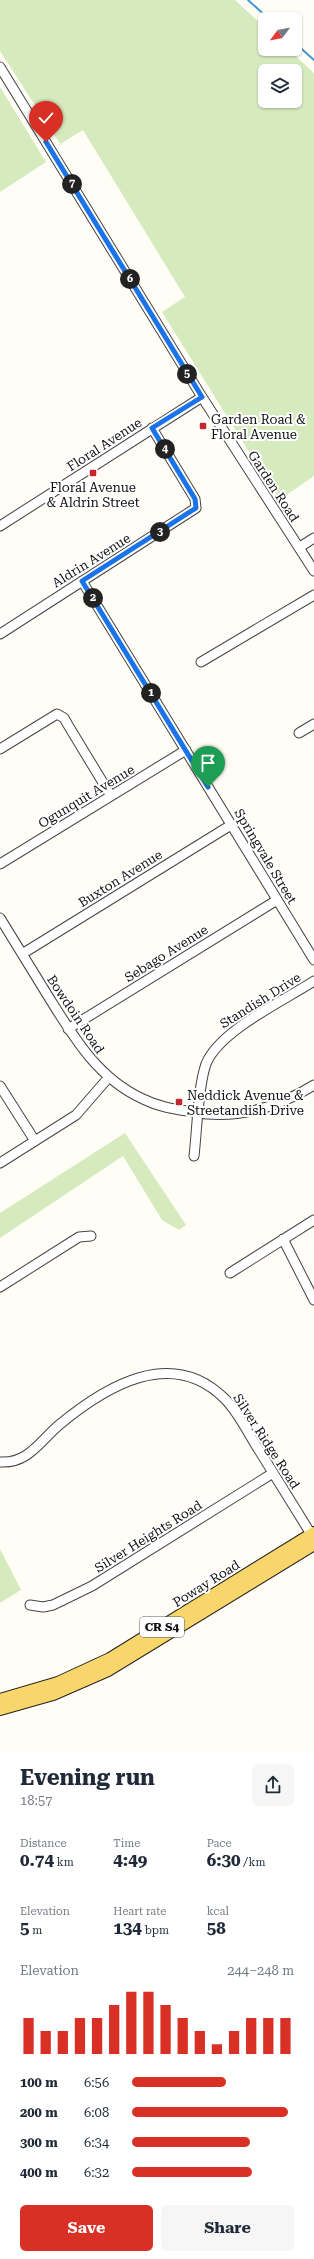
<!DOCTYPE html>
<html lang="en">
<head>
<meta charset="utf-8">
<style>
	body { margin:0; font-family:"Roboto Serif",serif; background:#f6f6f7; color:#1f2937; height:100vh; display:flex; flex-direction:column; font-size:15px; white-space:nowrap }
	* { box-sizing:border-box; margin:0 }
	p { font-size:13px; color:#747a83 }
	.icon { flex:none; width:22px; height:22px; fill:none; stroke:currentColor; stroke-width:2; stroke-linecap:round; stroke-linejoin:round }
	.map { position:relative; height:1751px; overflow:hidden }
	.details { display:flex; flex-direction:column; background:#fff; flex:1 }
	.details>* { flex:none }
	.needle { width:26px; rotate:238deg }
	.tools { position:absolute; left:258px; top:12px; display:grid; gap:8px }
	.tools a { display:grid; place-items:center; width:44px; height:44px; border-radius:6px; background:#fff; box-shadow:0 1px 3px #0004; font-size:20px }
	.pin { position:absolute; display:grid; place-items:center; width:34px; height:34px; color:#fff; margin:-41px -17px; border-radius:50% 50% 50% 0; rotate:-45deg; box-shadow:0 0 4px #0007 }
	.pin .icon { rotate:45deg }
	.km { position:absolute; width:20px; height:20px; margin:-10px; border-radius:50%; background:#222; color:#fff; font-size:11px; line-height:20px; text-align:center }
	.round { display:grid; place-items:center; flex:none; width:42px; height:42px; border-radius:6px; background:#f6f6f7 }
	.headline { display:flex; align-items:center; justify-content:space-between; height:68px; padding:0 20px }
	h1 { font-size:22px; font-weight:700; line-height:30px }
	.figures { display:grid; grid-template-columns:repeat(3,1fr); gap:6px; height:68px; padding:4px 20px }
	.figures div { display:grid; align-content:center }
	.figures b { font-size:17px; font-weight:700 }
	.figures small { font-size:11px; font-weight:400 }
	.figures p { font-size:11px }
	.chart { height:112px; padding:8px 20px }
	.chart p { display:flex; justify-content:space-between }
	.chart svg { width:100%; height:72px; margin-top:4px; stroke:#d93025; stroke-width:6 }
	.button { display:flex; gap:8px; margin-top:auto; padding:8px 20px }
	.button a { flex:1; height:46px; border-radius:6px; background:#d93025; color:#fff; font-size:16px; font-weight:700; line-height:46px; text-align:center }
	.button a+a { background:#f6f6f7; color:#1f2937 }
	ul { padding:0 20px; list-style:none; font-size:13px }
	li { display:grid; grid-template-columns:64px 48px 1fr; align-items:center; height:30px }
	li i { height:10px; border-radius:5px; background:#d93025 }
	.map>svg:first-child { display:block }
</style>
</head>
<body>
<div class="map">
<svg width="314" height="1751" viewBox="0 0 314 1751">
	<rect width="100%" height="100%" fill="#fffdf5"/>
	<path fill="#d5ebbd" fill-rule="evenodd" d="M0 0H235L265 28V49H288L314 73V476L279 500 162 312 185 297 83 130 60 144 0 51ZM265 71H295V101H265Z
		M0 87 46 162 0 192Z
		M125 1133 186 1225 179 1230 162 1220 123 1156 0 1238V1213Z
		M0 1549 21 1590 0 1603Z"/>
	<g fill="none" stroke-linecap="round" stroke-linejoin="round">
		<path stroke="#3f96cf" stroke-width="2" d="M248 0 269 19
			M295 43 314 60"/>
		<g stroke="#444" stroke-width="11">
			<path id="minor" d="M0 67 202 397 314 571
				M0 526 202 397
				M300 547 314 538
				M82 581 314 960
				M0 634 196 508 195 499 152 428
				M201 662 314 595
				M299 733 314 724
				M0 749 57 714 64 718 68 725 111 796
				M0 864 186 750
				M0 918C16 944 32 970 48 996 73 1036 97 1078 143 1099 159 1107 175 1109 193 1112 237 1120 277 1108 314 1085
				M22 954 231 825
				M68 1029 277 900
				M0 1086 35 1141
				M194 1156C197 1131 198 1086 206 1064 219 1031 283 1001 314 981
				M0 1163 76 1115 109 1077
				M283 1239 314 1300
				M230 1273 314 1220
				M0 1287 79 1237 91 1236
				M0 1462C28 1464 40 1441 59 1425 106 1386 172 1346 225 1399 238 1412 247 1431 257 1447 275 1476 293 1505 311 1534
				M30 1605 43 1607 53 1605 92 1586 273 1473"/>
		</g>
		<g stroke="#222" stroke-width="14">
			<path id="major" d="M0 1700 58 1683 110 1659 314 1533
				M0 1709 53 1694 108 1670 314 1544"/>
		</g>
		<use href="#minor" stroke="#fff" stroke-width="9"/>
		<use href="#major" stroke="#f9d66b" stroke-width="12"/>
	</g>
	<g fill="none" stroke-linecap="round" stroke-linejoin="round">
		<g stroke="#fff" stroke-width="8">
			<path id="route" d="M46 142 202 397 152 428 195 499 196 508 82 581 208 787"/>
		</g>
		<use href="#route" stroke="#1a73e8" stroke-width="5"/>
	</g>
	<g fill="#c4262e" stroke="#fff" stroke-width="1.5">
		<rect x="199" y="422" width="8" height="8" rx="2"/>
		<rect x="89" y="469" width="8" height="8" rx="2"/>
		<rect x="175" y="1098" width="8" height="8" rx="2"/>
	</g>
	<g text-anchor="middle" stroke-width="4" stroke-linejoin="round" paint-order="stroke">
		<rect fill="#fff" stroke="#585858" stroke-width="1" x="140" y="1617" width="44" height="20" rx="3"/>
		<g font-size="12" font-weight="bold" fill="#111">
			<text x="162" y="1631">CR S4</text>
		</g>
		<g font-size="13" fill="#111" stroke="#fff" text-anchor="start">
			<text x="211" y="424">Garden Road &amp;<tspan x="211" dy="15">Floral Avenue</tspan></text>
			<text x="93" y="492" text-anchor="middle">Floral Avenue<tspan x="93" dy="15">&amp; Aldrin Street</tspan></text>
			<text x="187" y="1100">Neddick Avenue &amp;<tspan x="187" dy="15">Streetandish Drive</tspan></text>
		</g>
		<g font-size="13" fill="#111" stroke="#fff">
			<text transform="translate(104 444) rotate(-33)" y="5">Floral Avenue</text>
			<text transform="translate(274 486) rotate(57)" y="5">Garden Road</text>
			<text transform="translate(91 560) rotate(-32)" y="5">Aldrin Avenue</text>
			<text transform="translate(86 796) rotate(-31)" y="5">Ogunquit Avenue</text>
			<text transform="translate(266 856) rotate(59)" y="5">Springvale Street</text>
			<text transform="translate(120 878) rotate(-32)" y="5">Buxton Avenue</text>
			<text transform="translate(166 953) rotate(-32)" y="5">Sebago Avenue</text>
			<text transform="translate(260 1000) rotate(-32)" y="5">Standish Drive</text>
			<text transform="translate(76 1014) rotate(56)" y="5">Bowdoin Road</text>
			<text transform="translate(267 1441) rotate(57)" y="5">Silver Ridge Road</text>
			<text transform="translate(148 1536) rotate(-32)" y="5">Silver Heights Road</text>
			<text transform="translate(206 1583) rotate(-32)" y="5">Poway Road</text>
		</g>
	</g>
</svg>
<div class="tools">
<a><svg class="needle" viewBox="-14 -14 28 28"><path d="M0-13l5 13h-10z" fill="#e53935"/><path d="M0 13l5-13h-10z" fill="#747a83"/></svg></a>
<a><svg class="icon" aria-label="layers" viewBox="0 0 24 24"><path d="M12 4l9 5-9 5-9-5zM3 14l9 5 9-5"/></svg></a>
</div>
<div class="pin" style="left:208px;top:787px;background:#1e9e55"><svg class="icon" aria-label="arrive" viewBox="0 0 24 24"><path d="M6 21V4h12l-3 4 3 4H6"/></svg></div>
<div class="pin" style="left:46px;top:142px;background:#d93025"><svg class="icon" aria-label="check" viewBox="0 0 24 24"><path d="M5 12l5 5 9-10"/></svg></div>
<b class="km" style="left:151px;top:693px">1</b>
<b class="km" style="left:93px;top:598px">2</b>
<b class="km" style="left:160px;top:532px">3</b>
<b class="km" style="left:165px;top:449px">4</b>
<b class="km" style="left:187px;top:374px">5</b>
<b class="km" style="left:130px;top:279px">6</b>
<b class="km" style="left:72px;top:184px">7</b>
</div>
<section class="details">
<div class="headline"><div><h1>Evening run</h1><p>18:57</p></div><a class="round"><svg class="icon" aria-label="share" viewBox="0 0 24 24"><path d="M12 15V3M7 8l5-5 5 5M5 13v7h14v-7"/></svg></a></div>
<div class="figures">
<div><p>Distance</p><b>0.74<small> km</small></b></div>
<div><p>Time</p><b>4:49</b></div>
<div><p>Pace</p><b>6:30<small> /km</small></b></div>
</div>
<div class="figures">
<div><p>Elevation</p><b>5<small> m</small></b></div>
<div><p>Heart rate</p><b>134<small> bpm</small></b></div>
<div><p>kcal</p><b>58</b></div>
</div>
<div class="chart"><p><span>Elevation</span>244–248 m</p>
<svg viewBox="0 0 160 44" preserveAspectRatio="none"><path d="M5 44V22M15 44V30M25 44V30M35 44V22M45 44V22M55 44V14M65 44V6M75 44V6M85 44V14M95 44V22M105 44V30M115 44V38M125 44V30M135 44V22M145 44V22M155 44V22"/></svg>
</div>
<ul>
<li><b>100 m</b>6:56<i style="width:58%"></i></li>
<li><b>200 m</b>6:08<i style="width:96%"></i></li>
<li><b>300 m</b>6:34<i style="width:73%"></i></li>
<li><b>400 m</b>6:32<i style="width:74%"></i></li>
</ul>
<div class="button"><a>Save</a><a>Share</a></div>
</section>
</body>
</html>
